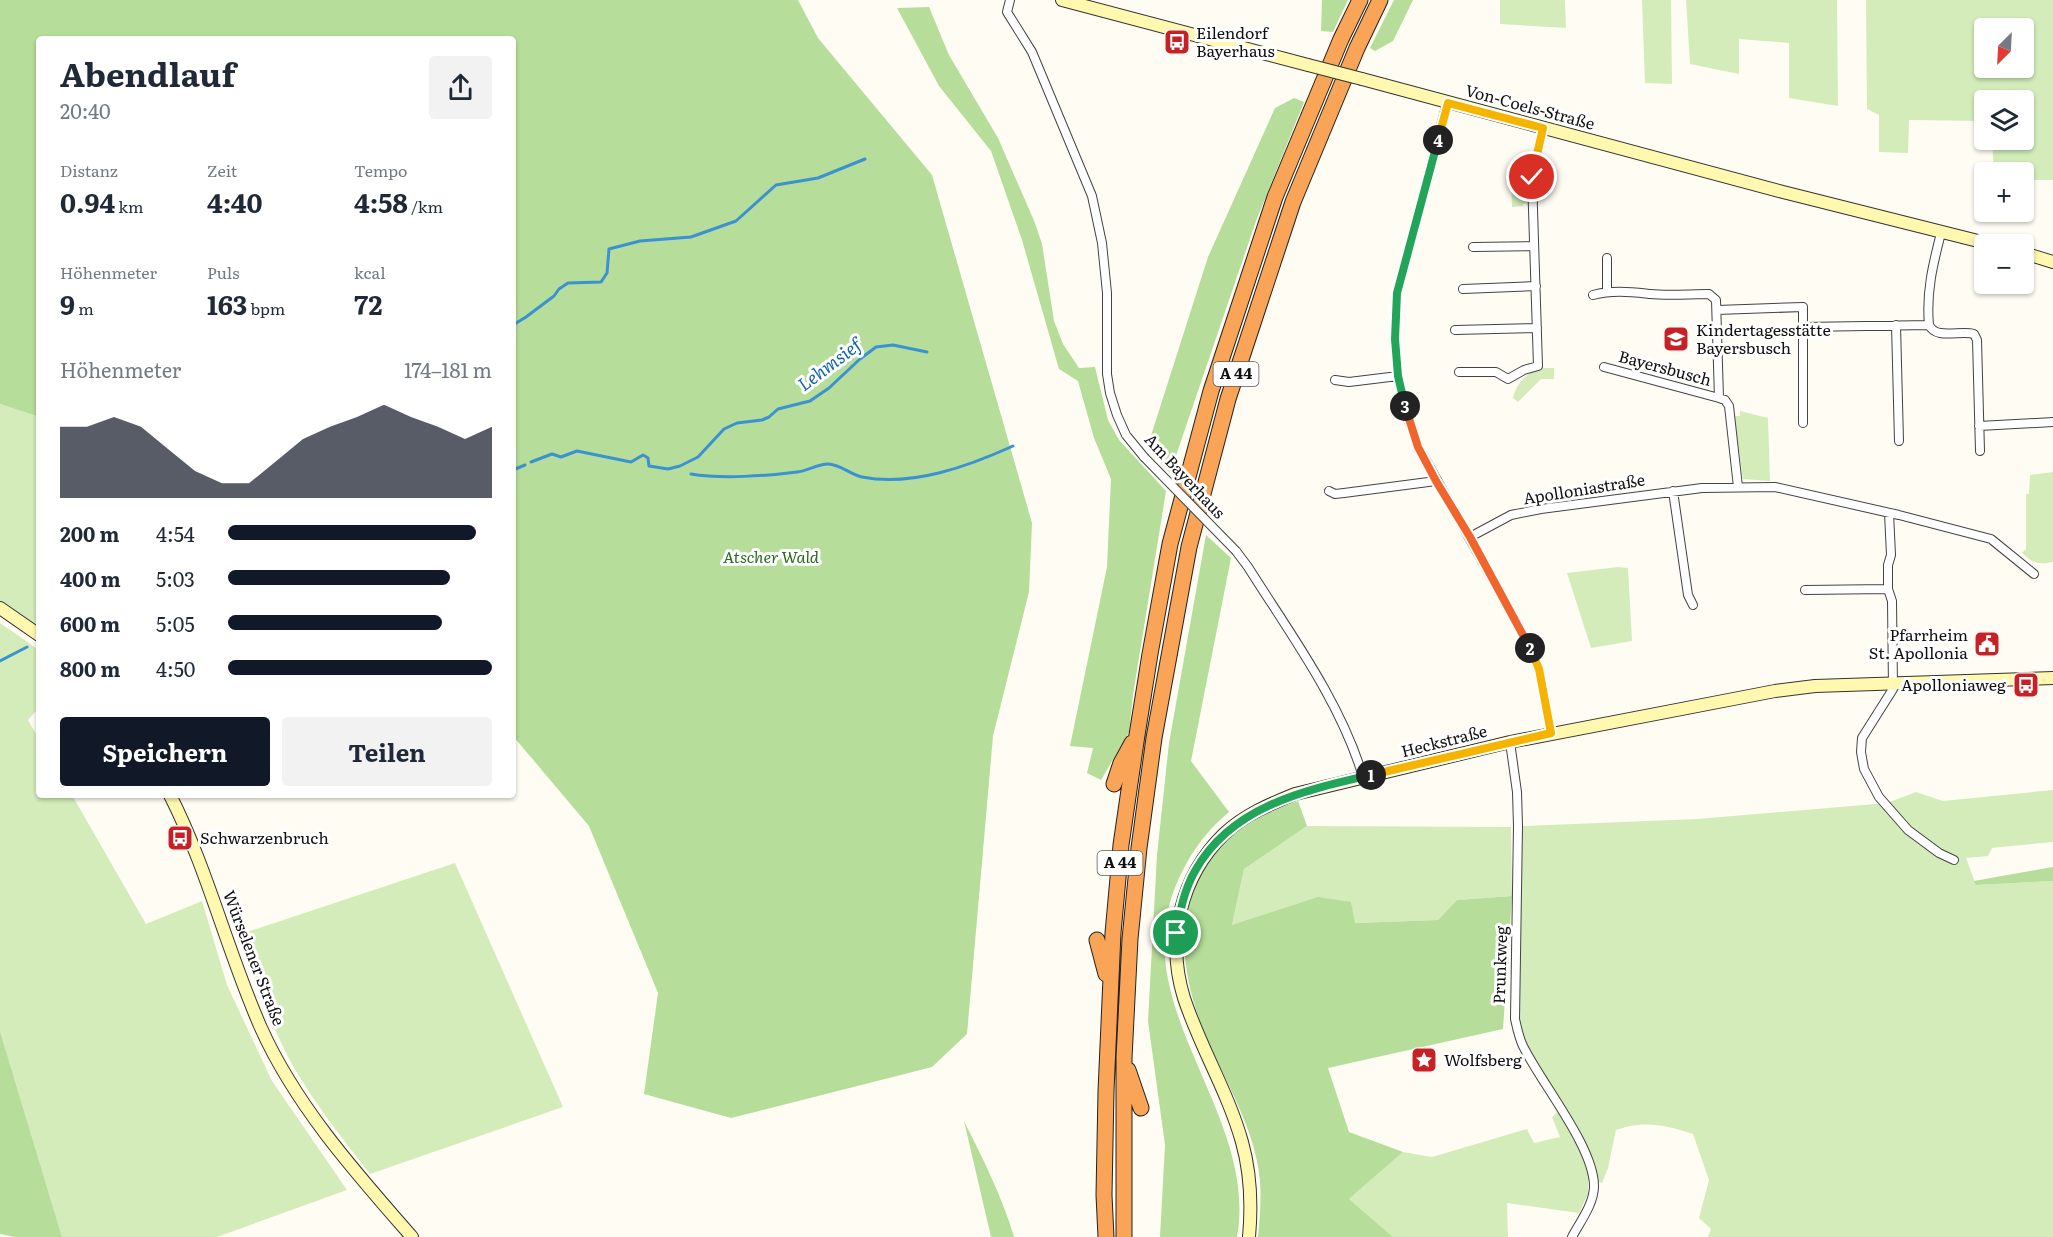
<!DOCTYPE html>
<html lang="de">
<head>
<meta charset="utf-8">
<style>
	body { margin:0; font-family:Literata,serif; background:#f2f2f3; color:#1f2937; height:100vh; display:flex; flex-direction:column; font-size:22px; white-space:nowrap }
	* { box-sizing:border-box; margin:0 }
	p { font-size:20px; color:#747a83 }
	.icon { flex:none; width:33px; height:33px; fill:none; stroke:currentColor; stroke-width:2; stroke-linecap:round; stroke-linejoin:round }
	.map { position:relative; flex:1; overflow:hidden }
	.side { position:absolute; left:36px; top:36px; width:480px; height:762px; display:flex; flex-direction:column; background:#fff; border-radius:6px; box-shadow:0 2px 4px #0004 }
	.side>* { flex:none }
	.needle { width:39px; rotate:204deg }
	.buttons { position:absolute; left:1974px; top:18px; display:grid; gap:12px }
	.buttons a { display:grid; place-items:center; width:60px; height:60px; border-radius:6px; background:#fff; box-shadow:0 2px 4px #0004; font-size:30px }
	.pin { position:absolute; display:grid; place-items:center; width:51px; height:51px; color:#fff; margin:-26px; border:3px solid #fff; border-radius:50%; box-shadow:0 2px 6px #0007 }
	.km { position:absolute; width:30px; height:30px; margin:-15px; border-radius:50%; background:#222; color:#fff; font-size:16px; line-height:30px; text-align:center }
	.round { display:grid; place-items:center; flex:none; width:63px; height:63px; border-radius:6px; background:#f2f2f3 }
	.summary { display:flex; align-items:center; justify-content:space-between; height:102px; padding:0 24px }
	h1 { font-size:33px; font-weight:700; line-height:45px }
	.metrics { display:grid; grid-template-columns:repeat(3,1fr); gap:9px; height:102px; padding:6px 24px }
	.metrics div { display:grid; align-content:center }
	.metrics b { font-size:26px; font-weight:700 }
	.metrics small { font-size:16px; font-weight:400 }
	.metrics p { font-size:16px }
	.chart { height:168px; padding:12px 24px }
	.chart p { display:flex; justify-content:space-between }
	.chart svg { width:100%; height:108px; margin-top:6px; fill:#111827; opacity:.7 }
	.button { display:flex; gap:12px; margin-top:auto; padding:12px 24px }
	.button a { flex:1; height:69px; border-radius:6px; background:#111827; color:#fff; font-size:24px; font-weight:700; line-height:69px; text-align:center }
	.button a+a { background:#f2f2f3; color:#1f2937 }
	ul { padding:0 24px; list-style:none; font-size:20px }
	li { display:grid; grid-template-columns:96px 72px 1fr; align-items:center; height:45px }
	li i { height:15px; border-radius:8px; background:#111827 }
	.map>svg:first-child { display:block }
</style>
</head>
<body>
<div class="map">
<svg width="2053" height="1237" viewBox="0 0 2053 1237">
	<rect width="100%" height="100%" fill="#fffdf3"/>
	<path fill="#d3ecba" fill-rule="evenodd" d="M1500 0H1565L1566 28 1500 24Z
		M1642 0H1671L1672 84 1645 83Z
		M1686 0H1837L1838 106 1789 98V43L1739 39V74L1690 64Z
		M1866 0H2053V180H2024V172H1994L1992 140H2024V100H1984V121L1909 120 1908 153 1879 152V115L1867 109ZM1984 28H2024V68H1984Z
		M1511 179H1528L1529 203 1523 204V206L1512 207Z
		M1542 368H1554V379H1541L1518 402 1513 398C1516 384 1528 371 1542 368Z
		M0 404 39 417V628L0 601Z
		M1740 411 1768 418 1770 481 1743 479 1734 416H1740Z
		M2053 472V562C2039 565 2032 563 2022 553L2026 549V494H2029L2030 475Z
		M1618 567 1628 568 1632 641 1591 648 1567 573Z
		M0 623 36 648 39 653V708L28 720 39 739V795H72L146 924 202 901 227 985 272 1081 347 1190 217 1237H62L0 1031Z
		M2053 790V842L1992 848 1988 856 1966 858 1976 885 2053 881V1237H1708L1711 1229 1699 1218 1709 1180 1693 1134C1665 1125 1645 1120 1616 1130L1608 1168 1602 1183 1588 1180V1194L1579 1213 1507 1203 1508 1237H1393L1349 1199 1403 1152 1432 1157 1527 1129 1534 1143 1560 1137 1552 1117 1565 1106 1524 1042 1518 1010 1521 826 1697 819 1887 803 1916 792 1943 801Z
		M1307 826 1511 827 1512 896 1457 900 1438 920 1354 923 1351 902 1232 925 1244 869Z
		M455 863 563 1107 370 1174C343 1139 315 1104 293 1066 270 1024 255 979 238 935Z"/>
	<path fill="#b6dd99" d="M0 0H798L818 38 932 175 1032 523 1029 592 993 736 967 1034 932 1067 731 1118 644 1094 658 993 589 826 513 736V39H39V417L0 404Z
		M1322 0H1348L1333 32 1321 31Z
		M1394 0H1413L1393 41 1375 51 1370 48Z
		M929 7 949 55 998 138 1035 223 1042 244 1054 321 1063 344 1079 368 1095 367 1108 420 1119 440 1166 491 1133 695 1129 732 1101 780 1087 773 1093 748 1070 746 1107 567 1111 479 1094 438 1078 381 1059 369 1022 240 991 151 939 86 897 8Z
		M1294 98 1304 102 1256 221 1170 473 1147 448 1208 257 1275 108Z
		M1206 535 1231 558 1191 761 1229 812C1204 833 1189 855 1176 885 1125 1008 1259 1113 1237 1237H1160L1165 1145 1148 1021 1157 855 1169 743Z
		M1298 801 1307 826 1244 869 1232 925 1318 897 1351 902 1355 923 1438 920 1457 900 1512 896 1503 1029 1328 1068 1349 1132 1403 1152 1349 1199 1393 1237H1258C1260 1216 1262 1194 1259 1173 1255 1139 1237 1102 1222 1071 1194 1015 1170 950 1195 888 1214 840 1251 818 1298 801Z
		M2053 867V881L1976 885 1974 881Z
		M0 1031 62 1237H15L0 1234Z
		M964 1121C983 1159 1002 1196 1014 1237H991Z"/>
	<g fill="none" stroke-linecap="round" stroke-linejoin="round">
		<path stroke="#3a92d2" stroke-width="3" d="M513 325 526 317 554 296 559 289 568 283 601 282 607 273 609 249 640 241 691 237 736 221 776 185 818 178 865 159
			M531 462 552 454 561 457 577 451 631 462 643 455 648 458 649 466 668 469 680 466 698 457 724 429 737 423 762 420 769 417 778 409 810 401 829 388 860 359 876 347 893 345 927 352
			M513 470 525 465
			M691 474C721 479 767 476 797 472 807 471 818 464 828 464 840 464 851 475 862 477 912 487 969 466 1013 446
			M0 661 27 647"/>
		<g stroke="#434343" stroke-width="10">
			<path id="minor" d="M1010 0 1007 12 1032 52 1092 196 1102 243 1107 293V374L1110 393 1117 415 1126 435 1144 457
				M1447 103 1397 293 1395 339 1398 376 1406 413 1418 446 1525 638 1539 669 1551 733
				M1473 247 1534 246
				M1607 258V291
				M1463 289 1536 286
				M1593 295C1613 290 1630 292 1650 294 1669 296 1690 294 1709 294L1716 300 1719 398 1725 400 1729 406 1738 487
				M1717 310 1803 307V423
				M1896 325 1899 441
				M1929 325C1936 340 1960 330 1974 334L1977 340 1980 451
				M1803 327 1929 325C1926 292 1933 264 1941 233
				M1455 330 1537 328
				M1604 367 1719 398
				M1459 372H1496L1508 379 1524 370 1538 366 1532 178 1543 128
				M1335 380 1349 382 1398 376
				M1979 426 2053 422
				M1329 491 1335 494 1344 493 1436 481
				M1673 491 1688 595 1693 605
				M1889 513 1891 555 1888 565V589L1892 601 1893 689 1862 738 1861 752 1864 769 1879 797 1908 830 1939 853 1954 860
				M1470 537 1511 515 1541 509 1702 488 1775 487 1899 515 1991 539 2034 574
				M1236 551 1248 567C1289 632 1341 702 1363 777
				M1805 590 1888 589
				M1510 742 1517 792 1518 826 1515 1019C1517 1028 1519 1038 1523 1046 1541 1083 1594 1147 1594 1186 1594 1204 1580 1222 1572 1237"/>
		</g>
		<g stroke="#323232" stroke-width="14">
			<path id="secondary" d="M1062 0 1308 65
				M1362 79 1783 192 1990 244
				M2024 253 2053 262
				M0 608 39 635
				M170 795C208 870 227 951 261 1028 296 1106 356 1173 412 1237
				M1249 1237C1252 1204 1251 1174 1242 1142 1228 1092 1200 1047 1184 998 1166 940 1180 877 1224 834 1244 815 1270 804 1295 794L1510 742 1775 691 1815 686 2053 678"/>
		</g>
		<g stroke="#212121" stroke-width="17">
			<path id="motorway" d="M1114 784 1121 763 1132 743
				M1097 940 1106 974
				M1128 1070 1141 1108
				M1106 1237 1104 1195 1106 1091 1113 933 1121 845 1137 735 1150 654 1170 544 1211 391 1275 197 1341 39 1360 0
				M1124 1237V1058L1130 939 1139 848 1154 738 1189 547 1228 399 1293 202 1357 48 1380 0"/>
		</g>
		<use href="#minor" stroke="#fff" stroke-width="8"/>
		<use href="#secondary" stroke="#fff8ae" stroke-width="12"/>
		<use href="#motorway" stroke="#f9a457" stroke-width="15"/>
		<g stroke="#434343" stroke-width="10" stroke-linecap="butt">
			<path id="minor-bridge" d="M1144 457 1236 551"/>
		</g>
		<g stroke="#323232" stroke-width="14" stroke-linecap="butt">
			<path id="secondary-bridge" d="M1308 65 1362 79"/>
		</g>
		<use href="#minor-bridge" stroke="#fff" stroke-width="8"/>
		<use href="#secondary-bridge" stroke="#fff8ae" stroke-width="12"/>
	</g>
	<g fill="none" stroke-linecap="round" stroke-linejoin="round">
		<g stroke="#fff" stroke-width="12">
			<path id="split-1" d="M1176 933C1180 912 1184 890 1195 871 1231 806 1305 790 1371 775"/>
		</g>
		<g stroke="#fff" stroke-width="12">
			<path id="split-2" d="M1371 775 1551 733 1539 669 1530 648"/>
		</g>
		<g stroke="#fff" stroke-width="12">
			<path id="split-3" d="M1405 406 1418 447 1436 481 1470 537 1530 648"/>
		</g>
		<g stroke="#fff" stroke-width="12">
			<path id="split-4" d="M1405 406 1398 376 1395 339 1397 293 1438 140"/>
		</g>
		<g stroke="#fff" stroke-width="12">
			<path id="split-5" d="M1438 140 1448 103 1543 128 1532 177"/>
		</g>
		<use href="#split-1" stroke="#22a559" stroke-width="8"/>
		<use href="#split-2" stroke="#f5b400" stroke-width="8"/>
		<use href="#split-3" stroke="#f0652b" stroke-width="8"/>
		<use href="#split-4" stroke="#22a559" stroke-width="8"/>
		<use href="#split-5" stroke="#f5b400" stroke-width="8"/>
	</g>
	<defs>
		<g id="bus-square" transform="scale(1.35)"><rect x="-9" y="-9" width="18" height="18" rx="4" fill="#c62226" stroke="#fff"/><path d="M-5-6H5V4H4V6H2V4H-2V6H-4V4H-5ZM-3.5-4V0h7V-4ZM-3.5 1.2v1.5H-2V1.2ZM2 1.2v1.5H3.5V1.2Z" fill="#fff"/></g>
		<g id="school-square" transform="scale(1.35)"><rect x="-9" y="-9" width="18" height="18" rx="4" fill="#c62226" stroke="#fff"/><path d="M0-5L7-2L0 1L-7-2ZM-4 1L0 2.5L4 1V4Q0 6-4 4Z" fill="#fff"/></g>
		<g id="civic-square" transform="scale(1.35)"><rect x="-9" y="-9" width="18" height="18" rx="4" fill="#c62226" stroke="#fff"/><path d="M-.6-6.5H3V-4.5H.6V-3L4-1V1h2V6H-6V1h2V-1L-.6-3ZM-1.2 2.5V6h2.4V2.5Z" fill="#fff"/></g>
		<g id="sight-square" transform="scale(1.35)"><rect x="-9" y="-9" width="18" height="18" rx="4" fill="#c62226" stroke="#fff"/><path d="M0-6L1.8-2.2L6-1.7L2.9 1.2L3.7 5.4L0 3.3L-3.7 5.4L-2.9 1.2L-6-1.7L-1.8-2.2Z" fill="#fff"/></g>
	</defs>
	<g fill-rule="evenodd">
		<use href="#bus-square" x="1177" y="42"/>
		<use href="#school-square" x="1676" y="339"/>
		<use href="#civic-square" x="1987" y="644"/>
		<use href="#bus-square" x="2026" y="685"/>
		<use href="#bus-square" x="180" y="838"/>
		<use href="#sight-square" x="1424" y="1060"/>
	</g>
	<g text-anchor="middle" stroke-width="6" stroke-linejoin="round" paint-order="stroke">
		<g fill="#fff" stroke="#585858" stroke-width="1.5">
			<rect x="1213.5" y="362" width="45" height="24" rx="4.5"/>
			<rect x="1097.5" y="851" width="45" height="24" rx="4.5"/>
		</g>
		<g font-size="15" font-weight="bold" fill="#101010">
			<text x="1236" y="379">A 44</text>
			<text x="1120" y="868">A 44</text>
		</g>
		<g font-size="16" fill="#101010" stroke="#fff" text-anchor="start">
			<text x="1196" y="39">Eilendorf<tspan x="1196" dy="18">Bayerhaus</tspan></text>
			<text x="1696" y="336">Kindertagesstätte<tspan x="1696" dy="18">Bayersbusch</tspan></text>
			<text x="1968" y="641" text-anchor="end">Pfarrheim<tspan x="1968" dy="18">St. Apollonia</tspan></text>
			<text x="2006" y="691" text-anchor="end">Apolloniaweg</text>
			<text x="200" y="844">Schwarzenbruch</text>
			<text x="1444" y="1066">Wolfsberg</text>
		</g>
		<g font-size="16" fill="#101010" stroke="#fff">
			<text transform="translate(1530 107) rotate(15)" y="6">Von-Coels-Straße</text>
			<text transform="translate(1665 368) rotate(15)" y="6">Bayersbusch</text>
			<text transform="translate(1185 476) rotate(47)" y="6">Am Bayerhaus</text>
			<text transform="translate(1584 489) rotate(-9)" y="6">Apolloniastraße</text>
			<text transform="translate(1444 741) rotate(-14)" y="6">Heckstraße</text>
			<text transform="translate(254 958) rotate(69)" y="6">Würselener Straße</text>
			<text transform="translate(1500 965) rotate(-88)" y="6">Prunkweg</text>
		</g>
		<g font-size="16" font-style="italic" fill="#2b6b1d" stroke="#fff">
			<text x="771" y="563">Atscher Wald</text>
		</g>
		<g font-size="18" font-style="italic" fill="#1364a8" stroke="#fff">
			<text transform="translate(830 365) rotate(-37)" y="6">Lehmsief</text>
		</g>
	</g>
</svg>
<div class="buttons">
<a><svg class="needle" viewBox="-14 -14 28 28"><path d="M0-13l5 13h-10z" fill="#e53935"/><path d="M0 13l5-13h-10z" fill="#747a83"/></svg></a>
<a><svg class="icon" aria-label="layers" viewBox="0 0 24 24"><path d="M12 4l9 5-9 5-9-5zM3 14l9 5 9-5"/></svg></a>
<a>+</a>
<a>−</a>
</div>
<div class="pin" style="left:1176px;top:933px;background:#1e9e55"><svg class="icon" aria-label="arrive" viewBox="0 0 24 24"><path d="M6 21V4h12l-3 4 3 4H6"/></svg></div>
<div class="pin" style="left:1532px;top:177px;background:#d93025"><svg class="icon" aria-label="check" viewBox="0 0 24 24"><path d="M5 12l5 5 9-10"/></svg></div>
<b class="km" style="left:1371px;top:775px">1</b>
<b class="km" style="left:1530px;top:648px">2</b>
<b class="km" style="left:1405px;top:406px">3</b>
<b class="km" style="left:1438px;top:140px">4</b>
<section class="side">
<div class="summary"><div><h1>Abendlauf</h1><p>20:40</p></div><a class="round"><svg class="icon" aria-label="share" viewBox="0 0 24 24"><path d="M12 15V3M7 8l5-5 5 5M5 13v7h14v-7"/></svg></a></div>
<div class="metrics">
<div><p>Distanz</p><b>0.94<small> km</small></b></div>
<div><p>Zeit</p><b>4:40</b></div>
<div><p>Tempo</p><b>4:58<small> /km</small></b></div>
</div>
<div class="metrics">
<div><p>Höhenmeter</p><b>9<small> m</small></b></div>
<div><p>Puls</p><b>163<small> bpm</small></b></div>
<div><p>kcal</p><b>72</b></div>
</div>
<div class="chart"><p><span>Höhenmeter</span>174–181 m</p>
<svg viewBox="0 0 160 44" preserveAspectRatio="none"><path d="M0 44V15L10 15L20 11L30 15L40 24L50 33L60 38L70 38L80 29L90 20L100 15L110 11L120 6L130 11L140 15L150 20L160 15V44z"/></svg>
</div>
<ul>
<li><b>200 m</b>4:54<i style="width:94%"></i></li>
<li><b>400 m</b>5:03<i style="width:84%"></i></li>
<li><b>600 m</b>5:05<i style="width:81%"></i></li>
<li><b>800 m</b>4:50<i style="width:100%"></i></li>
</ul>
<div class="button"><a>Speichern</a><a>Teilen</a></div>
</section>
</div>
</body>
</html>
